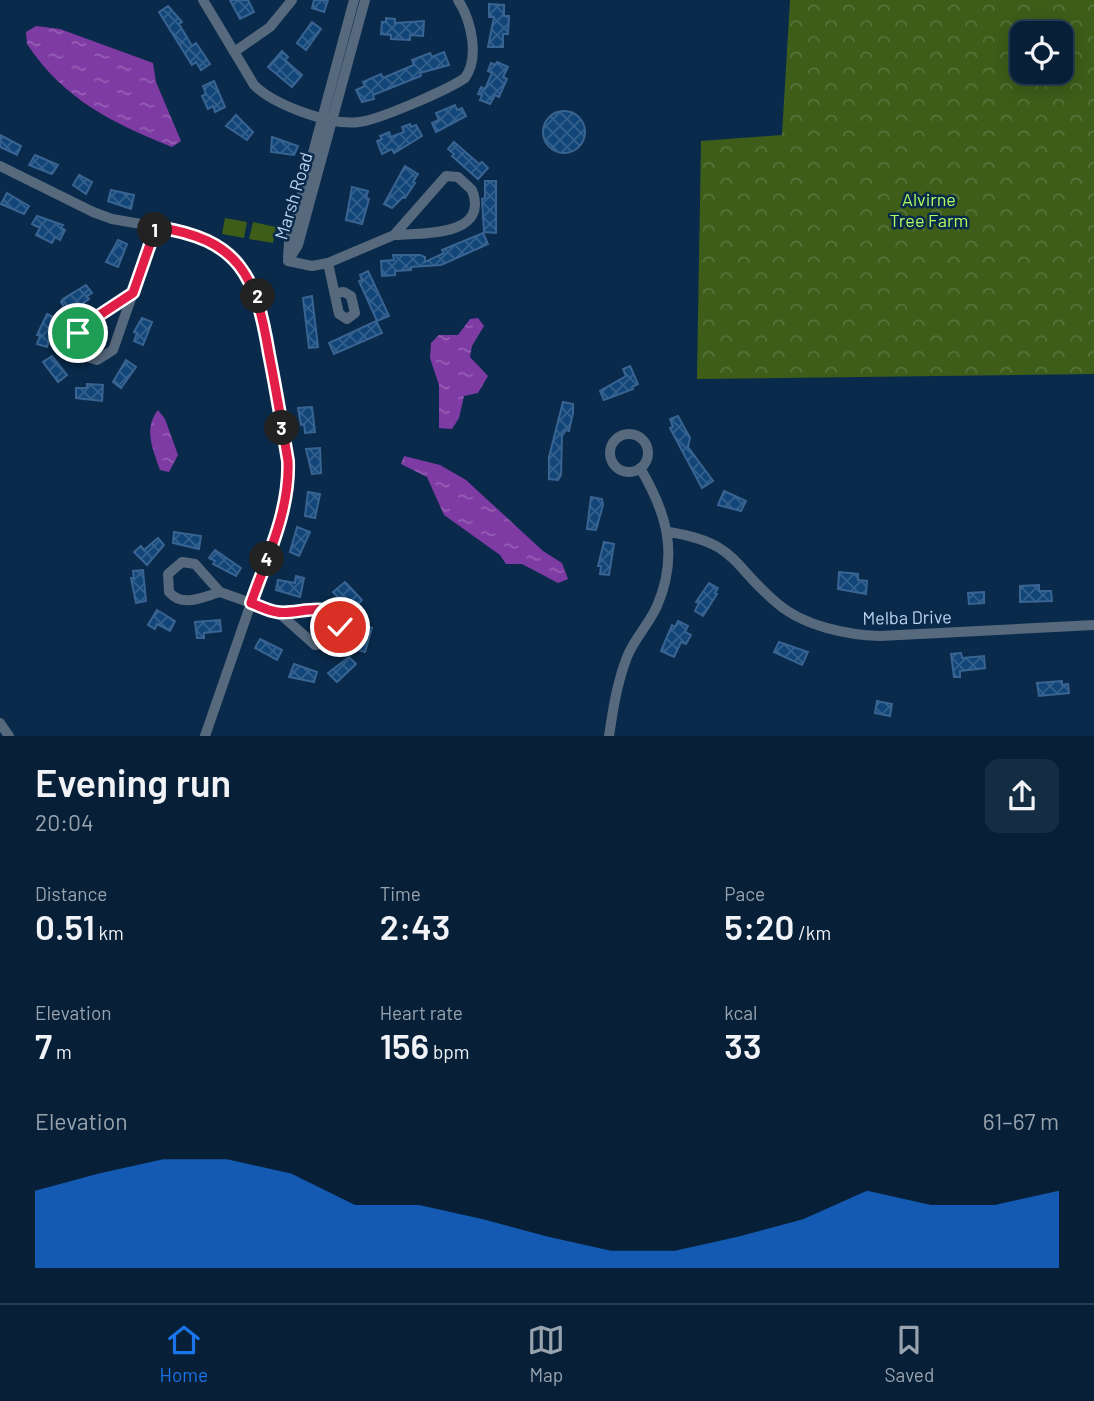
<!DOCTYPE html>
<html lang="en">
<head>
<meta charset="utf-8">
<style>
	body { margin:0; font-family:Barlow,sans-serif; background:#152d43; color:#f1f3f6; height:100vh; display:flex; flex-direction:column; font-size:26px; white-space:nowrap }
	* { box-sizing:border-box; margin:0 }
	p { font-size:23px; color:#98a3ae }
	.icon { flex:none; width:38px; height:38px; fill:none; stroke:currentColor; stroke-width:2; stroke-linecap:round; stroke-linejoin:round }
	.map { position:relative; height:736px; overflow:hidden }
	.side { display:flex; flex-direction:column; background:#072038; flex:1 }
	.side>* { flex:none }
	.controls { position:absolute; left:1010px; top:21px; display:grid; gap:14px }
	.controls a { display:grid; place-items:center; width:63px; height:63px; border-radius:14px; background:#072038; box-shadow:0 4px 18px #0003,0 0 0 2px #283e53; font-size:35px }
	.pin { position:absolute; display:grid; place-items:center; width:60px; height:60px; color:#fff; margin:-30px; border:4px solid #fff; border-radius:50%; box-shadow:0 2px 7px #0007 }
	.km { position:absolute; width:35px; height:35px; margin:-18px; border-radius:50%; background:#222; color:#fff; font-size:19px; line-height:35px; text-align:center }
	.round { display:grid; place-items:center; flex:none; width:74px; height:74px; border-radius:14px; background:#152d43 }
	.head { display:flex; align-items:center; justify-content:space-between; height:119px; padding:0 35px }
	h1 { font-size:38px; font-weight:600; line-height:52px }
	.figures { display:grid; grid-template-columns:repeat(3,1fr); gap:10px; height:119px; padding:7px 35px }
	.figures div { display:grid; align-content:center }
	.figures b { font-size:35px; font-weight:600 }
	.figures small { font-size:19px; font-weight:400 }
	.figures p { font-size:19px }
	.chart { height:196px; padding:14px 35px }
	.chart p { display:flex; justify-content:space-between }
	.chart svg { width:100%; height:126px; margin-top:7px; fill:#1a73e8; opacity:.7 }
	.dock { display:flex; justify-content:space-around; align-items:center; height:98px; border-top:2px solid #283e53; background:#072038; font-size:19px; color:#98a3ae }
	.dock a { display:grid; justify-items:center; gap:4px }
	.dock .on { color:#1a73e8 }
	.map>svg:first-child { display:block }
</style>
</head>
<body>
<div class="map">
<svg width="1094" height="736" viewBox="0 0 1094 736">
	<defs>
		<pattern id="forest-crowns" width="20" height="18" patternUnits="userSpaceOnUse" patternTransform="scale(1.75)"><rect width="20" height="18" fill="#3d5d19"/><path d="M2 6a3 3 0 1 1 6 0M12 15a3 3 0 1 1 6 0" fill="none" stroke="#57733b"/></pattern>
		<pattern id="water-ripples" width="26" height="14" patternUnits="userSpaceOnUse" patternTransform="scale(1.75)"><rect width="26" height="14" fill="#7f3ba4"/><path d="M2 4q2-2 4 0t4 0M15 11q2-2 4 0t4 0" fill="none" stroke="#9560b5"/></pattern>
		<pattern id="building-cross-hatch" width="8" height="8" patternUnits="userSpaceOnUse" patternTransform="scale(1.75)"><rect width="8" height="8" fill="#124679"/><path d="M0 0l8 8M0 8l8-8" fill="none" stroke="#33608c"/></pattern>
	</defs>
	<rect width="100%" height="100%" fill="#092a4b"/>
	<path fill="url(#forest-crowns)" fill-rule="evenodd" d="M790 0H1094V374L697 379 701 141 782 135ZM1022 33H1060V72H1022Z"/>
	<path fill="#3d5d19" d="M225 218 247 222 244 238 222 234Z
		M253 222 276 227 273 243 249 239Z"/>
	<path fill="url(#water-ripples)" d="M36 26 60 29 153 63 156 82 181 141 172 147C113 123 64 100 27 44L26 32Z
		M478 318 484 326 472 346 470 357 488 376 478 393 464 396 459 418 452 429 439 428V385L430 358 431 343 439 335H458L470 319Z
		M158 410 165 419 178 455 169 472 160 470C153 449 143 429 158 410Z
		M404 456 440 465 466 480 543 551 562 563 568 579 558 583 522 564H506L500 555 444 515 427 477 401 464Z"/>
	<path fill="url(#building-cross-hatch)" stroke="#396492" stroke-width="2" d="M230 0H248L254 12 240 19Z
		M314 0H328L324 12 312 8Z
		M489 4 504 5V16H509L508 34H503V47H488L494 17H489Z
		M168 6 182 22 179 24 192 46 196 43 210 64 201 70 196 62 192 65 159 12Z
		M386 18 395 19V23L424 21 423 36 410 35V40L391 39V35L381 34 382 22H386Z
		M312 22 321 29 306 50 297 43Z
		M282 51 288 57 285 60 302 75 292 87 268 67Z
		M444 52 449 65 420 73 421 76 373 95 374 99 362 102 356 90 365 86 363 82 381 74 383 78 414 65 412 60 430 53 432 57Z
		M497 62 508 67 503 77 507 79 499 97 495 95 490 104 480 100 482 95 478 94 481 87 485 89 492 73 488 71 491 63 495 65Z
		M214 81 225 107 215 112 213 106 208 109 202 96 206 94 203 86Z
		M455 105 457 110 462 108 466 116 436 132 432 123 439 120 436 113Z
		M543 132a21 21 0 1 1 42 0a21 21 0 1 1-42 0Z
		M236 115 253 132 247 140 226 126Z
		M410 124 411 127 416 125 422 136 394 153 392 149 382 154 377 141 382 139 380 136 389 132 391 137 404 132 402 127Z
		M0 135 21 146 17 155 0 147Z
		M272 137 298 146 294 155 271 152Z
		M454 142 479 164 482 162 488 168 478 179 452 156 454 154 448 149Z
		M35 155 58 165 52 174 29 165Z
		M405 166 418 174 413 182 415 183 405 198 403 197 392 208 384 204Z
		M79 175 92 182 86 194 73 185Z
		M485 181H496V233L484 232 482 199 485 198Z
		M352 187 368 191 366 198 369 199 362 224 346 220Z
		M111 190 134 195 131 209 108 201Z
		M7 193 29 206 24 214 1 204Z
		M37 216 63 225 61 228 65 230 60 240 55 237 52 243 36 235 40 228 32 224Z
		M483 233 488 244 441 265 411 267V270L395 271V275L382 276 381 261 394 260 393 255H420L425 257V262L444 253 442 250Z
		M118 240 127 244 118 267 106 262Z
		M368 271 389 316 377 321 359 281 362 280 360 275Z
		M86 285 92 293 87 296 89 299 75 309 73 306 67 311 61 302 63 299Z
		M312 296 318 347 309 348 303 298Z
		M47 314 56 318 47 347 37 344 40 336 37 335Z
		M142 318 152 322 143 345 134 341 137 333 134 332Z
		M376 321 382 333 334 354 329 343Z
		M52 356 67 375 58 382 43 362Z
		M126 360 136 367 121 388 113 382Z
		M630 366 638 384 632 387 633 389 604 400 600 391 626 376 623 369Z
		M87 384 103 385 102 401 76 398V388H87Z
		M563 402 573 404V413L569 431 566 430 562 436 561 475 558 480 549 479V457Z
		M312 407 315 432 305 433 304 424 301 425 298 408Z
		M678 416 690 438 688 447 713 481 702 488 670 428 673 427 670 419Z
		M320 448 321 473 312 474 306 449Z
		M724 491 746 501 741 511 718 505Z
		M308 492 320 494 315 518 305 516Z
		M591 497 602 499 603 505 596 530 587 529Z
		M297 527 310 532 299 556 290 552Z
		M174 532 201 536 199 549 173 543Z
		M158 538 164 545 147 565 134 552 141 546 144 550Z
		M604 542 614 544 609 575 600 574 601 566H598Z
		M215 550 241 568 236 576 213 564 215 561 209 558Z
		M143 570 146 601 136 603 131 578H134L133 571Z
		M839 572 858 574V580L867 581 866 594 838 589Z
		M296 576 304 578 300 597 276 590 278 580 295 583Z
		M345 582 362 600 354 608 348 601 345 604 333 592Z
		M709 583 718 588 715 593 717 594 703 616 695 611 699 603 696 602Z
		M1039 585V591H1051L1052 601 1020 602V586Z
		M984 592V603L969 604 968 593Z
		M157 610 175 621 170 631 157 624 155 629 148 625Z
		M220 620 221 631 204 633V638H197L195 622Z
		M678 621 688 626 685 632 691 635 686 644 681 642 674 657 661 651 672 625 675 627Z
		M360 624 372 628 365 652 355 649Z
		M260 639 282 650 277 660 255 648Z
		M779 642 808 652 802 665 774 652Z
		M961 653 962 658 984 656 985 668 960 671V677H954L951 654Z
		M349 657 356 664 337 682 328 673Z
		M294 664 317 672 314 682 289 677Z
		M1062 681V685L1068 684 1069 693 1039 696 1037 683Z
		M877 701 892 704 890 716 875 713Z"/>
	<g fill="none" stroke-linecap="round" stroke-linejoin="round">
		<path stroke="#56697d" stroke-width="10" d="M203 0 254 85C274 105 331 126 359 122 379 120 447 90 465 78 480 57 471 20 458 0
			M234 52 270 27 292 0
			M0 166 93 212 112 219 187 232 211 242 235 258 249 277 258 298 288 461 286 502 205 736
			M288 257 289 242 354 0
			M288 261 312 266 328 263 394 235 446 176 458 177 472 190C490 237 422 233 394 235
			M288 261 298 245 365 0
			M328 263 339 314 347 319 355 313 351 296 344 292 336 293
			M133 293 82 328 77 346 85 356 97 360 113 350 156 227
			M610 453a19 19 0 1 1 38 0a19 19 0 1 1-38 0Z
			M669 532C738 543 731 565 778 604 804 626 847 635 880 636L1094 625
			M220 592C202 597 183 608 169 592L168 574 182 562 195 564 220 592 279 613 315 645 332 643 339 633V621L324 609 279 613
			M0 723 9 736
			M609 736C613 709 617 683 627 657 634 639 649 624 657 606 679 555 667 513 640 468"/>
	</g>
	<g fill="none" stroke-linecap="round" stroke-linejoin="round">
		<g stroke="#fff" stroke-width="14">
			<path id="route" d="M78 333 86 324 133 293 156 227C240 239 256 276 269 354 276 389 282 425 288 461 290 511 267 557 251 603 259 606 269 611 277 612 298 616 334 596 340 627"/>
		</g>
		<use href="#route" stroke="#e11d48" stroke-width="9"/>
	</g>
	<g text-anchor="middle" stroke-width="5" stroke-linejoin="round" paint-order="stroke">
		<g font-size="18" fill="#bdd4ee" stroke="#092a4b">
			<text transform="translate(294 196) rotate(-73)" y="6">Marsh Road</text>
			<text transform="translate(907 618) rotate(-1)" y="6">Melba Drive</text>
		</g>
		<g font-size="18" fill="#b0fc63" stroke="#092a4b">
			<text x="929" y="206">Alvirne<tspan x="929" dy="21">Tree Farm</tspan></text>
		</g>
	</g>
</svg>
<div class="controls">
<a><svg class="icon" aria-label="locate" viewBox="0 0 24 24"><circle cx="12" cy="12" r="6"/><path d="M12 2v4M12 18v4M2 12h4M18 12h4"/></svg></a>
</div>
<div class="pin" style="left:78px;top:333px;background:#1e9e55"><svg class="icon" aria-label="arrive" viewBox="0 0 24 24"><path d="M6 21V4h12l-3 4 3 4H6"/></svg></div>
<div class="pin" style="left:340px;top:627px;background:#d93025"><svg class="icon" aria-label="check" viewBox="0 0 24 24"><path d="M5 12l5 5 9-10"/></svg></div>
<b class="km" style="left:155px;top:230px">1</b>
<b class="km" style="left:258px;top:296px">2</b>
<b class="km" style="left:282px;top:428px">3</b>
<b class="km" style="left:267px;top:559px">4</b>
</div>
<section class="side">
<div class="head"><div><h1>Evening run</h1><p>20:04</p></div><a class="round"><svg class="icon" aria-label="share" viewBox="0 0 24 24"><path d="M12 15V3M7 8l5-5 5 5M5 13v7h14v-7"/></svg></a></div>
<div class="figures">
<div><p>Distance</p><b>0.51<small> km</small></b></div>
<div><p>Time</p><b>2:43</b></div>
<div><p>Pace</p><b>5:20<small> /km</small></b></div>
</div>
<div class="figures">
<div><p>Elevation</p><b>7<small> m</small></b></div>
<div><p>Heart rate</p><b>156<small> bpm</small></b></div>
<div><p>kcal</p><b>33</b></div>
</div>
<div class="chart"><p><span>Elevation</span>61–67 m</p>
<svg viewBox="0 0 160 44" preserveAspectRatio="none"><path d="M0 44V17L10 11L20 6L30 6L40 11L50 22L60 22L70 27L80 33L90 38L100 38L110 33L120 27L130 17L140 22L150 22L160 17V44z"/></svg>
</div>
</section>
<nav class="dock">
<a class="on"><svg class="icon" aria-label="home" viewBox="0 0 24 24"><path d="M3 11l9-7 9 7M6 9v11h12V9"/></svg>Home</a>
<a><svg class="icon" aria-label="map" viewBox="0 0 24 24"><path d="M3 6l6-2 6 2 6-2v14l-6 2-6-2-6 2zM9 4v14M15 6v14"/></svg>Map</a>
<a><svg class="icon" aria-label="saved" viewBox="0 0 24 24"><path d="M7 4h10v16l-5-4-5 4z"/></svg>Saved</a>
</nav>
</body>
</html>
